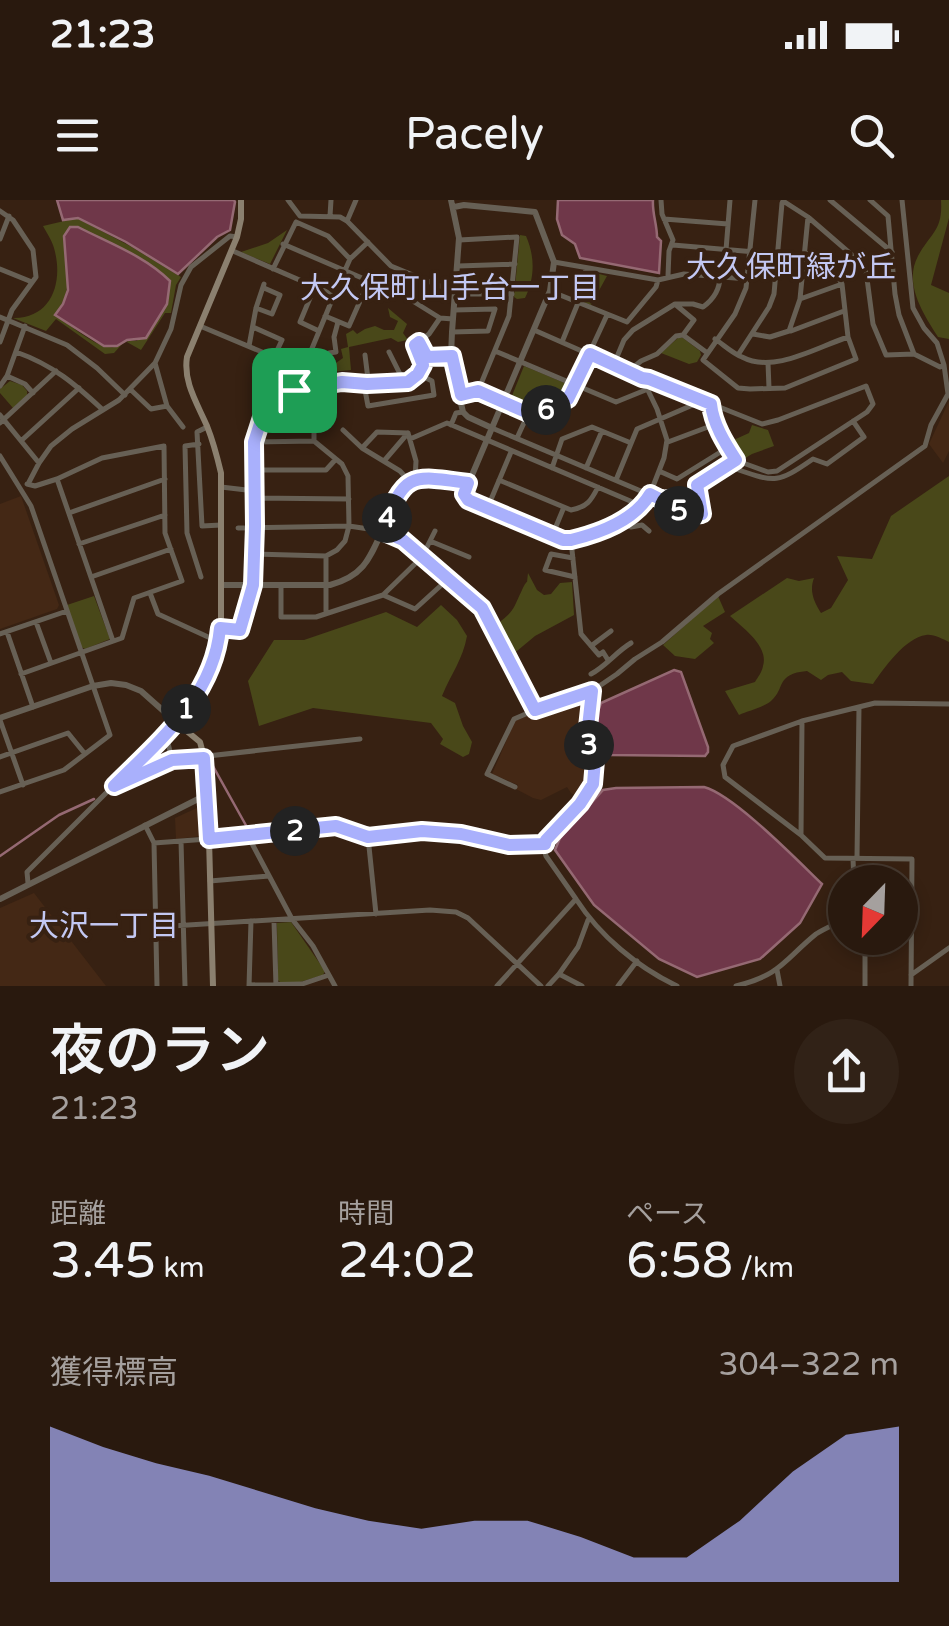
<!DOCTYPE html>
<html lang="ja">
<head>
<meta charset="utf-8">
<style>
	body { margin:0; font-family:"Varela Round","Noto Sans JP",sans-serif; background:#312217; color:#f1f3f6; height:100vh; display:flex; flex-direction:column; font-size:38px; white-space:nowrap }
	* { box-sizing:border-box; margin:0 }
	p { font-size:32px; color:#a5a09e }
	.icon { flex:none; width:55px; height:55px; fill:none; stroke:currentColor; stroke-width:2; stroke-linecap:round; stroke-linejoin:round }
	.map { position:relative; height:786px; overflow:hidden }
	.panel { display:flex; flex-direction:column; background:#29190e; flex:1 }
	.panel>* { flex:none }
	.needle { width:65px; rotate:203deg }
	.fabs { position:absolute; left:828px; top:665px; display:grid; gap:20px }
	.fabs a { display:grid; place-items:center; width:90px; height:90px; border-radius:50%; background:#29190e; box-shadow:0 5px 15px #0003,0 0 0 2px #45382e; font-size:50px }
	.pin { position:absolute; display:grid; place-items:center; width:85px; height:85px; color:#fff; margin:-42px; border-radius:20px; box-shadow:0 5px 15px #0006 }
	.km { position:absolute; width:50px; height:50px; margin:-25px; border-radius:50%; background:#222; color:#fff; font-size:28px; line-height:50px; text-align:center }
	.round { display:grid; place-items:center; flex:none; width:105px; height:105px; border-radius:52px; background:#312217 }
	.headline { display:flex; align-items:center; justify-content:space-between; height:170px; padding:0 50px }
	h1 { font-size:55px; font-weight:600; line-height:75px }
	.stats { display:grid; grid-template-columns:repeat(3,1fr); gap:15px; height:170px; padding:10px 50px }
	.stats div { display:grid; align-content:center }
	.stats b { font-size:50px; font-weight:600 }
	.stats small { font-size:28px; font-weight:400 }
	.stats p { font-size:28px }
	.chart { height:280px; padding:20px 50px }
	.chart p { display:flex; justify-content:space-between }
	.chart svg { width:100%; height:180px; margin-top:10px; fill:#a9b0fc; opacity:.7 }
	.status { display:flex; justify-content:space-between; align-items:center; height:70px; padding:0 50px; background:#29190e; direction:ltr }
	.status svg { height:28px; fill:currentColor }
	header { display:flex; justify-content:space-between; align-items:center; height:130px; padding:0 50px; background:#29190e; font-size:45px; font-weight:600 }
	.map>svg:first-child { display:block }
</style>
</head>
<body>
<div class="status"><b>21:23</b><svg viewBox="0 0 49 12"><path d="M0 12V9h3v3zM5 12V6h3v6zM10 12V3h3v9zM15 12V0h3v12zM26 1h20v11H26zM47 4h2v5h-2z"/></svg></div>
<header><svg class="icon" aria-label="menu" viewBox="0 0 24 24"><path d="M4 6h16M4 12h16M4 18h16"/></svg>Pacely<svg class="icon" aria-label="search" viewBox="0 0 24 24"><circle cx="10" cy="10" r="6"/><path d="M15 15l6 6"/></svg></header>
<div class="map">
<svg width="949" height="786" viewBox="0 0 949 786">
	<rect width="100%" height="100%" fill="#372112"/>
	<path fill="#442815" d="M949 201V251L943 263 929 244Z
		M21 296 59 405 57 409 0 429V304Z
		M587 493 589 499 585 540 593 560 592 582 580 599 571 593 567 587 541 600 533 598 516 589 518 585 492 574 515 521 553 504Z
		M199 607 203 608 204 634 202 636 176 639 175 618Z
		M34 693 106 786H0V708Z"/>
	<path fill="#494819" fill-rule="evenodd" d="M941 0H949V18L931 85 949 93V139L938 137C924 115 903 84 918 56 931 32 943 31 941 0Z
		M77 18 130 46 181 77 176 85 171 113H165L141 150 125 141 114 153 105 154 56 119 46 131 13 118C51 119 64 83 54 48 52 41 47 33 43 26ZM78 27 150 64 170 81 168 92 137 141C126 140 123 144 114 147 98 150 69 124 56 115 72 91 70 64 64 36Z
		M287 30 270 64 241 52 268 43Z
		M520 35 526 36C535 56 535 78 525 98L517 99 514 97Z
		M588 71 607 76 591 105 576 99Z
		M388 108 407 124 403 133 408 140 398 142 391 138 349 147 351 170 319 173V169L333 165 343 158 341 149 348 147 346 134 353 130 357 134 365 129 375 126 384 130H394L398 121 390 117Z
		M678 138H683L700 151 701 155 697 162 689 164 661 153Z
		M524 166 572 186C565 203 547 206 531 212L509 203Z
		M10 181 22 185 27 191V195L13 208 0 193V189Z
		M752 225 768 230 774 246 752 254 742 260 737 257 727 243 749 233Z
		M949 276V442C942 439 934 434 926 435 905 438 884 468 873 484L851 481 842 472 828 475 821 480 807 471C775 474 786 488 771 501 764 507 748 511 739 515L725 491 755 482C758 477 762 472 763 466 769 446 743 428 730 416L787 378 799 381 814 378C809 391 814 402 821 413L831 408 848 380 837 356 872 359 891 316Z
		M528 373 537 390 544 395 551 394 560 383 572 382 574 415 535 436 511 456 506 451 504 436 496 425C515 410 512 411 522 390 529 375 526 390 528 373Z
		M94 396 110 439 85 449 81 447 67 405Z
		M718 396 725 412 703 426 712 433 710 439 714 443 695 459 675 456 663 445Z
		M441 405 457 420 467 436C463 459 451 474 442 496L455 503 463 526 472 542 469 554 463 557 440 544 443 539 431 523 313 508 259 526 248 481 274 440H304L386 412 417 427Z
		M291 722 325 771 323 775 300 782 281 783 278 780 277 726V723Z"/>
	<path fill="#6f3749" stroke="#956973" stroke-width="2.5" d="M57 0H234L235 2 230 30 217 37 178 74 126 42 78 18 63 20Z
		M558 0H653C652 13 657 24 657 37L661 41 659 73 580 58 575 44 562 35 557 19Z
		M70 27H78C109 43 145 56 170 81L167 104 146 138 127 140 117 146H104L55 115 63 104 68 90 64 36Z
		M674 470 681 472 708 547V552L705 556 609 555 597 551C591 533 594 521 601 503Z
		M704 587C734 595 797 660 822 684L800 723 760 759 697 777 659 759 594 705 555 650 560 638 603 590 616 588Z"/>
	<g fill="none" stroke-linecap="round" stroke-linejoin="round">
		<path stroke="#956973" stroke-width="2.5" d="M209 559 248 629
			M118 588 176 562 200 560
			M0 656 59 615 94 599"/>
		<path stroke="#676055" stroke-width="5" d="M288 0 300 16 340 17 347 21 391 66 408 73 460 94H512
			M661 0 662 14 673 40 669 51 668 76
			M755 0 746 88 735 114 703 160 738 188 750 189 785 188 856 159 848 137 842 84 838 77 805 52
			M830 0 892 52
			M783 1 808 17 859 61 866 71 873 124 886 155 914 154 899 115 895 94 888 16 870 0
			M0 11 13 20 33 50 36 77 12 110 0 142
			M330 16 331 0
			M664 19 728 24
			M347 21 356 0
			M296 22 328 36 350 59
			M0 39 9 16
			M459 40 517 37 509 116 478 191
			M283 44 369 81 349 126 325 116
			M673 45 778 54
			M726 50 730 0
			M233 51 334 95 350 59 368 42
			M554 62 658 80 684 74 748 79
			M458 66 515 64
			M0 69 32 82
			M273 69 296 22
			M408 73 400 89 403 95 440 118 453 119
			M315 86 300 122 319 131
			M550 91 627 122 656 87 658 80
			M800 99 842 84
			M573 100 587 68
			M676 105 694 120 683 135
			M256 108 272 114 280 95 264 88
			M0 117 67 145 97 168 125 195
			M200 126 274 157 282 140 253 127
			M791 131 844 111
			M452 132 488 131 495 109 454 110
			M753 134 770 137 789 131 800 99 808 17
			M715 139C724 145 732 153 742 157 774 174 817 147 848 137
			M419 142 427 157 451 156
			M562 142 578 103
			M249 146 256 108 264 84
			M495 151 616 202 648 189
			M16 152C53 165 75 184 103 210
			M389 152 404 182
			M329 153 336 152 334 137 338 122
			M914 154 940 167 944 165
			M365 155 368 179 365 190 368 206 434 195 432 181 418 174
			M738 155 769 107 774 94 782 3
			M155 163 167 206
			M768 163 769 188
			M614 164 624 140 633 130 675 104H693L703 107C714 99 720 90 720 76
			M633 172 635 166 641 161 657 154 676 136 683 135 706 152
			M7 176 25 184 33 193
			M0 186 7 176 25 126
			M131 190 151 209 167 206 183 227
			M294 190 295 164 306 163 334 95
			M461 195 478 191 528 214 517 238
			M711 204 723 240 735 260
			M266 205C297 178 344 186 382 183 390 182 400 184 407 182 414 180 419 172 423 165L415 145 429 134 440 118
			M266 205V153
			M528 214 533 215 568 199 607 115
			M0 215 39 263
			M0 223 56 171
			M451 225 456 213 463 212
			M207 227 197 232 202 326 221 325
			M492 228 662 300H674L735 260 768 272 777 271 867 212 873 204 866 186 778 220 762 224 649 179 643 178 534 130
			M343 230 362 248 400 271 409 281
			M410 239 447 223 642 306
			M22 240 79 188
			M668 242 716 224
			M199 244 185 246 187 333 201 377
			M362 248 377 232 408 233 416 261 415 280
			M0 256 31 306 110 535 64 570 0 592
			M384 261 408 233
			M552 268 562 239 592 227 631 243
			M586 268 602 231
			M254 270H326L336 259
			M659 271 677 279 727 248
			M57 279 113 441
			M499 280 571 310C587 307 591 301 598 287
			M616 280 637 229 702 201
			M710 280 736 269C776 283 778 283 813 259L827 264 864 237 853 221
			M28 284 39 263 51 246 72 229 119 200 155 163 171 129 181 85 191 67 230 36 237 37
			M221 287 255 291
			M464 295 468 300 563 340H576L629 318 643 306 650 294 664 258 667 240 657 209 642 178
			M255 298 349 299
			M677 298 680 316 702 313 697 285
			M487 309 511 252
			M69 313 165 279
			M623 320 631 327 642 325 649 331
			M238 328 349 326 382 331
			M552 336 564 307
			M430 341 469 357
			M571 341 581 434 599 455 603 452 608 460
			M79 344 165 315
			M254 354 326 356 337 350 345 341 349 326 348 276 342 264 314 241 254 242
			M326 356V413
			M573 358 551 354 545 370 575 377
			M91 377 171 349
			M281 385V417H316L383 395 415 409 448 379
			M150 393 158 414 219 442
			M383 395 422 357 435 331
			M482 409 499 438 504 455 535 510
			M36 422 51 463
			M221 428 240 430 253 385 255 326 254 242 266 205 275 212 314 213V241
			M7 432 33 507
			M0 434 67 411
			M591 446 611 431
			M21 474 122 438 134 398 182 381 165 333 164 246 102 258 57 279 35 286 27 284
			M591 474C606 466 616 452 631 443
			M0 520 23 585
			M163 538 168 543 172 560
			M0 557 68 533 85 554
			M113 586 172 560 360 539
			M515 587 487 574 514 519 535 510 592 491 617 474 635 459 662 442 718 394 925 246 931 225 948 194 944 165 937 143 924 128 913 108 902 0
			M145 625 154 643 157 786
			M801 635 802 521
			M248 636 292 719 313 746 335 786
			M368 637 422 631 461 635 509 645 545 643
			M181 641 185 786
			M154 643 248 636 336 626 368 637 376 714
			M857 658 859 507
			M853 659 854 682
			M210 681 269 676
			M28 683 27 672 176 523
			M576 699C600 736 637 767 677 786
			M274 721 276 786
			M156 727 430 710 456 712 468 718 541 786
			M865 738V786
			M777 770 780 786
			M559 774 578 747 588 720
			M911 775 949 748
			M249 785 302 784 329 775
			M249 786 251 721
			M497 786 576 699 546 656 544 649 545 640 580 604 593 584 595 560 587 537 592 491
			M548 786 559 774 582 786
			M618 786 637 761
			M736 786C781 775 784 760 816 734 825 728 836 724 845 719
			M911 786 912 659 825 658 801 635 725 577 723 565 733 546 802 521 875 503 949 504"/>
		<path stroke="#676055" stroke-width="6" d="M451 0 459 38 452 132 451 156 454 173 463 212 468 217 492 228
			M454 7 464 5 535 12 554 62 550 91 464 294
			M468 283C407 274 404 274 382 331L403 340 482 409
			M221 385H330C363 376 369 360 382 331
			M0 518 93 486 111 483 126 485 141 491 177 523
			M0 699 208 594"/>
		<path stroke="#8b806f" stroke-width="6" d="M213 786 209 639 204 557 200 542 177 523C202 486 217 465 221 418V273C217 256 213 241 207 226 197 203 183 182 187 157L237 37 241 19V0"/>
	</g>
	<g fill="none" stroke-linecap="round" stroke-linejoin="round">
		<g stroke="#fff" stroke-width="20">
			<path id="route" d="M419 142 427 157 452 156 461 195 478 191 533 215 568 199 590 154 642 178 649 179 711 204C713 224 725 243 736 260L697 285 702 314 680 316 677 298 662 300 650 294C634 321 600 333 571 340H563L468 300 464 294 468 283C407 274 405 274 382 331L403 340 482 408 535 510 592 491 587 536 595 560 593 584 580 604 546 640 545 644 509 645 461 634 422 631 368 637 336 626 209 639 204 558 172 560 114 586C159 541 214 496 220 428L240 430 253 385 255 326 254 242 266 205 274 198 294 190 342 182 367 184 408 182 418 174 423 165 415 145Z"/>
		</g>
		<use href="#route" stroke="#a9b0fc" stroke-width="12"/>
	</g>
	<g text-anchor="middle" stroke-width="8" stroke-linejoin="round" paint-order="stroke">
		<g font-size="30" fill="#c3c8f3" stroke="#372112">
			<text x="791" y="77">大久保町緑が丘</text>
			<text x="450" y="98">大久保町山手台一丁目</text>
			<text x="104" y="736">大沢一丁目</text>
		</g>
	</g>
</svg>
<div class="fabs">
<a><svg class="needle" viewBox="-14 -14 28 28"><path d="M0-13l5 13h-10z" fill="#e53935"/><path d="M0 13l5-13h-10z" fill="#a5a09e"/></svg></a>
</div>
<div class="pin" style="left:294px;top:190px;background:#1e9e55"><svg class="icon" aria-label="arrive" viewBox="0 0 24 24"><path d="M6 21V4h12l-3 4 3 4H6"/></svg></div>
<b class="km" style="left:186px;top:509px">1</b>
<b class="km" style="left:295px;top:631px">2</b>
<b class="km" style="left:589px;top:545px">3</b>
<b class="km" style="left:387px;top:318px">4</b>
<b class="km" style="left:679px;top:311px">5</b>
<b class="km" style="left:546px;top:210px">6</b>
</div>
<section class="panel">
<div class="headline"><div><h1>夜のラン</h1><p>21:23</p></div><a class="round"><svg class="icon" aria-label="share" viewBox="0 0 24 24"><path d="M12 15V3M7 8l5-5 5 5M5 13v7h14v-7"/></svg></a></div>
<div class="stats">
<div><p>距離</p><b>3.45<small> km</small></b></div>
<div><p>時間</p><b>24:02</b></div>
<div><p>ペース</p><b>6:58<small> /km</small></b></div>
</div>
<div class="chart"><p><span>獲得標高</span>304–322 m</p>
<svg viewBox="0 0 160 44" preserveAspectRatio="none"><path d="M0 44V6L10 11L20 15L30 18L40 22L50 26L60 29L70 31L80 29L90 29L100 33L110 38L120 38L130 29L140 17L150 8L160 6V44z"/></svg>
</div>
</section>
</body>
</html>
